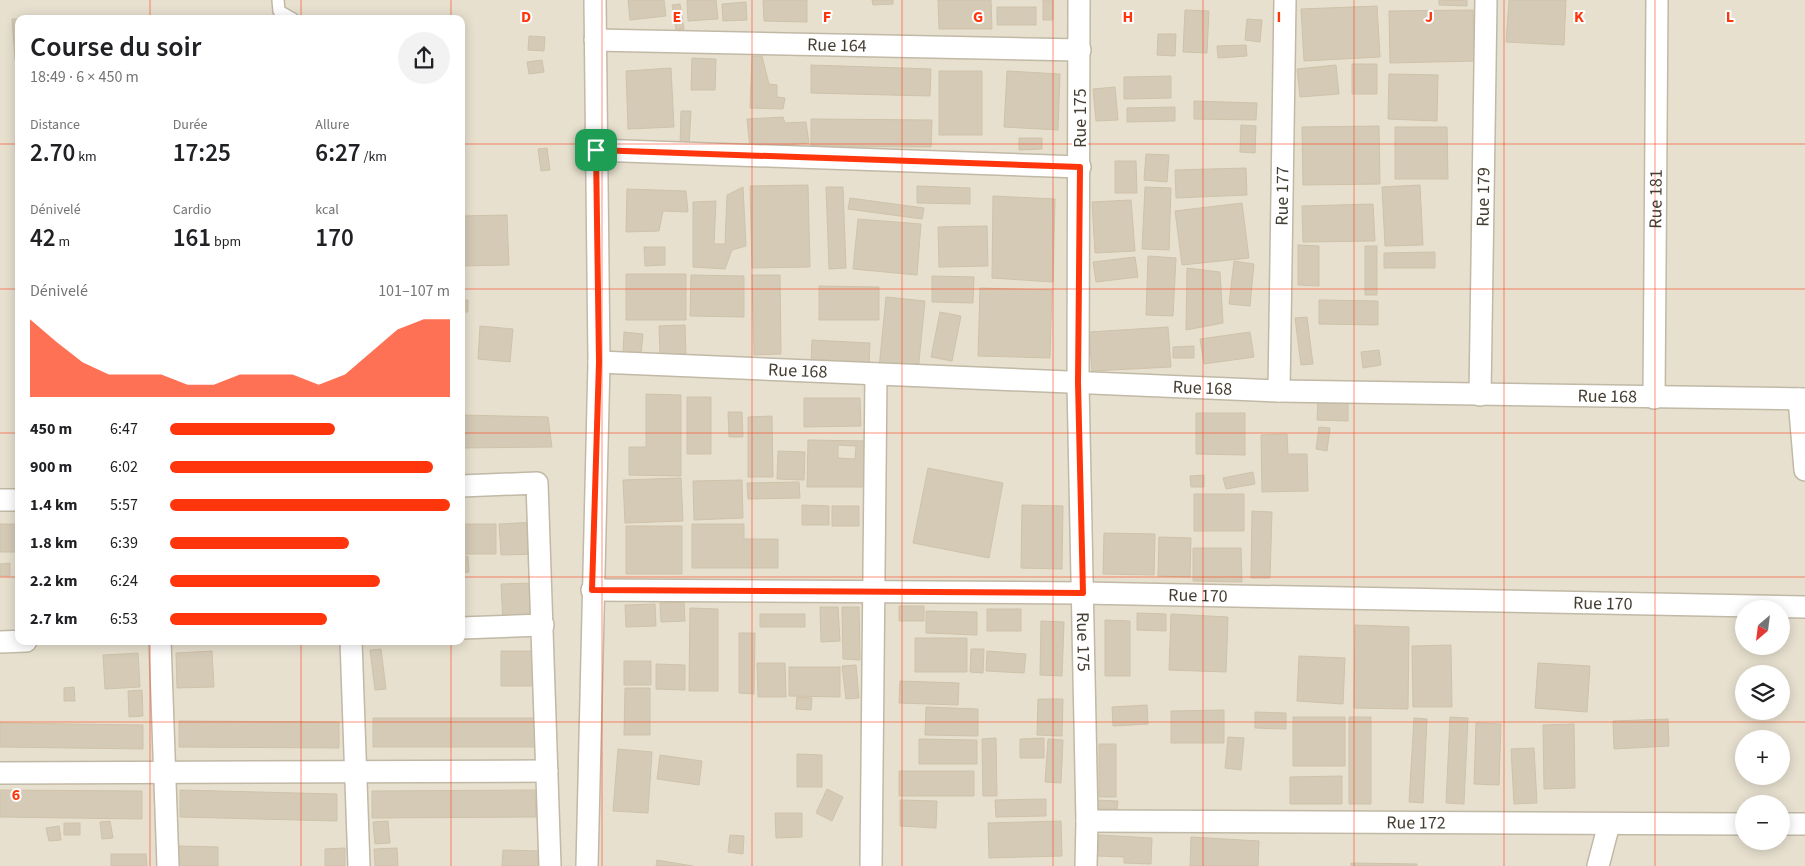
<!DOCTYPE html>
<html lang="fr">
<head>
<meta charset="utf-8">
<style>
	body { margin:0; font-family:"Source Sans 3",sans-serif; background:#f2f2f2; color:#202124; height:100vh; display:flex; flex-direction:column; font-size:19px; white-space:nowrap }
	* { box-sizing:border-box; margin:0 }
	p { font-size:16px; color:#757577 }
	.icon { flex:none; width:28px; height:28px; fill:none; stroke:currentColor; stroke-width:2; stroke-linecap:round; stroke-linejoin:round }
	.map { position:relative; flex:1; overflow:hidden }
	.sheet { position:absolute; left:15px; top:15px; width:450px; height:630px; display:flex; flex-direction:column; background:#fff; border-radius:10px; box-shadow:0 2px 12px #0003 }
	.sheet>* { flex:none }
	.needle { width:32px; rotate:208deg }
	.buttons { position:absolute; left:1735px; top:600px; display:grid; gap:10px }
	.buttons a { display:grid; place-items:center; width:55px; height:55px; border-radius:50%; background:#fff; box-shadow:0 2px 12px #0003; font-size:25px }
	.pin { position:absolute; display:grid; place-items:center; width:42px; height:42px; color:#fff; margin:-21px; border-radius:10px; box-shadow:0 2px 8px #0006 }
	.round { display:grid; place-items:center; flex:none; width:52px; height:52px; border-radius:26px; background:#f2f2f2 }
	.headline { display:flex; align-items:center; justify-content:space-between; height:85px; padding:0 15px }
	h1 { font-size:28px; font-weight:600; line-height:38px }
	.stats { display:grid; grid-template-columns:repeat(3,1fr); gap:8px; height:85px; padding:5px 15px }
	.stats div { display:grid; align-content:center }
	.stats b { font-size:25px; font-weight:600 }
	.stats small { font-size:14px; font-weight:400 }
	.stats p { font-size:14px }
	.chart { height:140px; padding:10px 15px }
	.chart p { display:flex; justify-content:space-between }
	.chart svg { width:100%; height:90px; margin-top:5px; fill:#ff360c; opacity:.7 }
	ul { padding:0 15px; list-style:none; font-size:16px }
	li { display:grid; grid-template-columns:80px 60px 1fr; align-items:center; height:38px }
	li i { height:12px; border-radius:6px; background:#ff360c }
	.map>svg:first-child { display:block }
</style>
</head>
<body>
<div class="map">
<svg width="1805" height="866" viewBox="0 0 1805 866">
	<rect width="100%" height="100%" fill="#f3eee1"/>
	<path fill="#e7e0cf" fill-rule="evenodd" d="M0 0H1805V866H0ZM19 19H461V641H19ZM1744 609H1781V646H1744ZM1744 674H1781V711H1744ZM1744 739H1781V776H1744ZM1744 804H1781V841H1744Z"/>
	<path fill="#d4cab6" stroke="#d0c2a9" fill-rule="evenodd" d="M628 0H664L666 16 630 20Z
		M687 0H716L718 19 688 21Z
		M763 0H807V22L764 21Z
		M872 0H893V4L873 5Z
		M938 0H991L992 29H939Z
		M1043 0H1053V20H1043Z
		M1439 0H1467V6L1439 5Z
		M1509 0H1566L1564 45 1506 42Z
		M746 2 747 20 723 21 722 4Z
		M680 4 684 29 676 30 672 5Z
		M1377 6 1380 57 1304 61 1301 9Z
		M997 7H1036V25H997Z
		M1185 10 1209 11 1207 53 1183 52Z
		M1473 10 1475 61 1390 63 1389 11Z
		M12 19H19V60H15Z
		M1247 19 1262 20 1260 42 1245 40Z
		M1158 34H1176L1175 56 1157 55Z
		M529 36 545 37 544 51 528 50Z
		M1246 45 1247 56 1218 58 1217 46Z
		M752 56H762L769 84 777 85V97L785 98 783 109 750 108Z
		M692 58 716 59 715 90H691Z
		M542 60 544 72 529 74 527 62Z
		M1352 64H1377V94H1352Z
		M811 65 931 69 930 96 811 93Z
		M1336 65 1339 94 1300 97 1297 69Z
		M671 68 674 127 628 129 626 71Z
		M939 71H982V135H939Z
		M1007 71 1060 74 1058 130 1004 127Z
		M1389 74 1438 75 1437 121 1388 119Z
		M1171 76V98L1124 99V77Z
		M1115 87 1118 120 1096 121 1093 89Z
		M1194 101 1257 103 1256 120 1194 119Z
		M1175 107V121L1127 122V108Z
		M681 111H691L689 147H680Z
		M783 117 785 123 806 122 809 143 750 148 747 119Z
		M811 119 932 120 931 147 811 146Z
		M1241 125 1256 126 1255 153 1240 152Z
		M1379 126 1380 184 1303 185 1302 127Z
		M1395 127H1447L1448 179H1395Z
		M1019 138H1042V149L1019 150Z
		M547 148 550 170 541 171 538 149Z
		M1146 154 1169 155 1167 182 1144 180Z
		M1115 161H1136L1137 193H1115Z
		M1246 168 1247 195 1176 198 1175 170Z
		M808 185 810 267 752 268 750 186Z
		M1420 185 1423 245 1385 246 1382 187Z
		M917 186 970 188V204L917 203Z
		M743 187 746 246 732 250 725 269 693 267V202L716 201 714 244H725L727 195Z
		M826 187H843L846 268 829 269Z
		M1145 187 1171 188 1169 250 1142 249Z
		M627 189 686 191 688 212 663 211 659 231 626 232Z
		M993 196 1055 199 1053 282 992 278Z
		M850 198 924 208 922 219 848 209Z
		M1131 200 1135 251 1095 253 1092 202Z
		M1242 203 1249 258 1182 265 1175 211Z
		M1373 204 1375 241 1303 242 1302 206Z
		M507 215 509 265 461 266V216Z
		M858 219 921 224 917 275 853 269Z
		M987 226 988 266 939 267 938 227Z
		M1298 245 1319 246V286L1298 285Z
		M1365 246H1377V295H1365Z
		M644 247H665V265L645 266Z
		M1435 252V268H1384V253Z
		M1148 256 1176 258 1173 316 1146 315Z
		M1135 257 1138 277 1096 282 1093 262Z
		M1234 261 1254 264 1250 306 1229 304Z
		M1187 268 1220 272 1223 323 1186 330Z
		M626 274H686V320H626Z
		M691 275 744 276V317L690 316Z
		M752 275H780L781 354 754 355Z
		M932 276 974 277 973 303 932 302Z
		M819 286 879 287V320H819Z
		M980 288 1052 290 1050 358 978 356Z
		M886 297 925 301 918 372 879 368Z
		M461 300H468V312H461Z
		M1319 300 1378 301V325L1319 324Z
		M940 312 961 316 952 361 931 357Z
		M1307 317 1313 364 1301 365 1295 318Z
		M685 325 686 354 660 355 659 326Z
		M480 326 513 329 510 362 478 359Z
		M461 327H464V360H461Z
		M1168 327 1171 367 1092 371 1089 332Z
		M624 332 643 334 641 354 623 353Z
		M1250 332 1254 357 1204 364 1200 339Z
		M812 340 870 343 869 364 811 362Z
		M1194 346V358H1173V347Z
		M1379 350 1381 365 1363 368 1361 352Z
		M646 394 681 395V476L629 475V447H646Z
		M687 397H711V454H687Z
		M804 398H860L861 426 804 427Z
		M1318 398 1348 399V421L1317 420Z
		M728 412H742L743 437H729Z
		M1196 413H1245V455L1196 454Z
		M461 415 548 417 552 447 461 448Z
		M772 416 773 477H748V417Z
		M1319 427 1330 428 1327 451 1316 449Z
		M1287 434 1288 454H1307L1308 491 1262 492 1261 435Z
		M808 440 868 441 867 487H807ZM838 445 856 446 855 459 838 458Z
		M778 451 805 452 804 480 777 479Z
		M928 468 1003 483 989 558 913 543Z
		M1253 472 1255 484 1226 489 1223 478Z
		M1204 475V487H1191L1190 476Z
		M681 478 683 521 625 523 623 480Z
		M742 480 743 518 694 520 693 481Z
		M799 482 800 498 748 499 747 483Z
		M1194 494H1244V531H1194Z
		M802 505 829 506V525H802Z
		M1022 505 1063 506 1062 569 1021 568Z
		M832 506H859V526H832Z
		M1252 511 1272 512 1270 578H1251Z
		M535 522 537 554 501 555 499 524Z
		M0 524H19V552H0Z
		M461 524H496V554H461Z
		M692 524H744V539H778V568H692Z
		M626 526H682V574H626Z
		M1104 533 1155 534 1154 575 1103 574Z
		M1159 537 1191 538 1190 577 1158 576Z
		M1193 548H1241L1242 582 1193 581Z
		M468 556 469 572 461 573V557Z
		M10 563V576H0V564Z
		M536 583 538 619 503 621 501 584Z
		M684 602 685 621 661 622 660 603Z
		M655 604 656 626 626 627 625 605Z
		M899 606H924V621H899Z
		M820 607H838L840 641 821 642Z
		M842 607H859L860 660 843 659Z
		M690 608 718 609V691H689Z
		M987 609H1021V631H987Z
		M926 611 977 612V635L926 633Z
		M1137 613 1166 614V631L1137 630Z
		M760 614H805V627H760Z
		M1171 614 1228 617 1226 672 1169 670Z
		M1105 620 1130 621V676H1105Z
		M1041 621 1064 622 1062 676 1040 675Z
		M1355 625 1409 627 1408 709 1354 708Z
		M739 633H755L754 694 739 693Z
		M915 638H967V672H915Z
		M1451 645 1452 707H1413L1412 646Z
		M381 649 386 689 375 690 370 650Z
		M971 649H984L983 673 970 672Z
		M212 651 214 687 177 688 176 653Z
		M501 651H539V686H501Z
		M987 651 1026 654 1024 673 986 671Z
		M138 653 140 687 105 689 103 655Z
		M1299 656 1345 658 1343 704 1297 701Z
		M624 661H651V685H624Z
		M757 663H785L786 697H758Z
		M1538 663 1590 666 1587 712 1535 708Z
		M656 664 685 665V690L656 689Z
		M856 665 859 698 846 699 842 666Z
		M789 667H840V697L789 696Z
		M900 681 959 683 958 705 899 703Z
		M74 687 75 701H64V688Z
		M625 688H650V735H624Z
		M142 690 143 716 129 717 128 691Z
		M797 697 812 698 811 710 796 709Z
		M1038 699H1063L1062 736 1037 735Z
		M1147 705 1148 724 1113 726 1112 707Z
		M926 707 978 709V736L925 735Z
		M1224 710V743H1171V711Z
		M1255 712 1286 713V729L1255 728Z
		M1293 717H1345V766H1293Z
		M1349 717H1371V804H1349Z
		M1450 717 1468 718 1464 804 1446 803Z
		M373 718H535L536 747H373Z
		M1414 718 1427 719 1423 803 1409 802Z
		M1668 719 1669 746 1614 749 1613 721Z
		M179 721 339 722V748L179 747Z
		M0 723 143 725V749L0 747Z
		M1476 723 1501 724 1499 785 1474 784Z
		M1574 724 1575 788 1544 789 1543 725Z
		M1228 737 1244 738 1241 770 1225 768Z
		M996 738 997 796H983L982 739Z
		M1044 738V758H1020V739Z
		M919 739 977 740V764H919Z
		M1048 739 1063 740 1061 783 1045 782Z
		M1099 744H1116V797H1099Z
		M1534 748 1537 803 1514 804 1511 749Z
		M618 749 652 752 648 813 613 811Z
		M797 754 822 755V787H797Z
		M660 755 702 761 699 785 657 779Z
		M899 771H974V796H899Z
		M1342 776V804H1290V777Z
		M827 789 843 797 832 821 816 813Z
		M0 790 142 791V819L0 817Z
		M180 790 337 794V821L180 817Z
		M535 790 536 817 372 818V791Z
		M1046 799V816L996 817 995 800Z
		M900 800 937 801 936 828 900 826Z
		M1096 800 1118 801 1117 809H1096Z
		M775 813H802V837L776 838Z
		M110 821 113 838 102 839 100 822Z
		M388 821 390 843 375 844 373 822Z
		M1061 821 1062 856 989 858 988 823Z
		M64 823H80V835H64Z
		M59 826 61 840 49 841 46 828Z
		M730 835 744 836 743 854 728 852Z
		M1099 835 1152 838 1151 864 1124 863V857L1098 856Z
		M1191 837 1259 841 1258 866H1190Z
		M179 846 218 847V866H178Z
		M345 848V866H325V849Z
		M397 848 398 866H375L374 849Z
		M503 850 539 851V866H502Z
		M111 854H146L147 866H111Z
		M657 860 693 866H656Z
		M1351 863 1417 864V866H1351Z"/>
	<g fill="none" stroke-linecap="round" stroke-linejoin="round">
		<g stroke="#c1b9a6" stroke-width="14">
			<path id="service" d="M278 0 279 11 293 19"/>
		</g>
		<g stroke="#c1b9a6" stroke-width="24">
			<g id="minor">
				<path id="s1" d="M1079 0 1078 383 1087 821 1086 866"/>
				<path id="s2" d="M595 40 1080 50"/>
				<path d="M596 150 1080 167"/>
				<path id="s3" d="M599 362 1279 391 1805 399"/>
				<path id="s4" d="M1279 391 1285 0"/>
				<path id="s5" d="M1480 395 1486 0"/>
				<path id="s6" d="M1654 398 1657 0"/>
				<path d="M1799 399 1805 470"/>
				<path d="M461 486 537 483 550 866"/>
				<path d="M0 500H19"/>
				<path id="s7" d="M592 590 1083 593 1805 607"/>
				<path d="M461 628 543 625"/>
				<path d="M160 641 168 866"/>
				<path d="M351 641 359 866"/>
				<path d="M0 642 26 641"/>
				<path d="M0 773 547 771"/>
				<path id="s8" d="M1087 821 1744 824"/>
				<path d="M1781 824H1805"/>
				<path d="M587 866 599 362 595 0"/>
				<path d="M871 866 876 374"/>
				<path d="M1598 866 1609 824"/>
			</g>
		</g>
		<use href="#service" stroke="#fff" stroke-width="11"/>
		<use href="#minor" stroke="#fff" stroke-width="21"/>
	</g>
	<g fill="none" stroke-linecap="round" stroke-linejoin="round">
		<g stroke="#fff" stroke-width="10">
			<path id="route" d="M596 150 1080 167 1078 383 1083 593 592 590 599 362Z"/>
		</g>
		<use href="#route" stroke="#ff360c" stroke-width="6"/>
	</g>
	<path fill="none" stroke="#ff360c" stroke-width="1" stroke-opacity="0.55" d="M150 0V19M301 0V19M451 0V19M602 0V866M752 0V866M902 0V866M1053 0V866M1203 0V866M1354 0V866M1504 0V866M1655 0V866M0 144H19M461 144H1805M0 289H19M461 289H1805M0 433H19M461 433H1805M0 577H19M461 577H1805M150 641V866M301 641V866M451 641V866M0 722H1805"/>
	<g text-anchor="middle" stroke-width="4" stroke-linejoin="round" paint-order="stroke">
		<g font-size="18" fill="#443d32" stroke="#fff">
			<text dy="6" stroke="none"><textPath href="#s2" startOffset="242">Rue 164</textPath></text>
			<text transform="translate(1080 118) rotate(-90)" y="6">Rue 175</text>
			<text dy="6" stroke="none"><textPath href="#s4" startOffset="195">Rue 177</textPath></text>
			<text dy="6" stroke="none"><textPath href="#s5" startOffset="198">Rue 179</textPath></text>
			<text dy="6" stroke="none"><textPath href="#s6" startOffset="199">Rue 181</textPath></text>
			<text dy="6" stroke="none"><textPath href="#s3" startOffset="199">Rue 168</textPath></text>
			<text dy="6" stroke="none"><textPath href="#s3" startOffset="604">Rue 168</textPath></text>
			<text dy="6" stroke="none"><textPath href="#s3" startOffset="1009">Rue 168</textPath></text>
			<text dy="6" stroke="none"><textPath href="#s7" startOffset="606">Rue 170</textPath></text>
			<text dy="6" stroke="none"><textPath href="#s7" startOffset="1011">Rue 170</textPath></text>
			<text dy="6" stroke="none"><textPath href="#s1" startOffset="642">Rue 175</textPath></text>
			<text dy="6" stroke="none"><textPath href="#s8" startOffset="329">Rue 172</textPath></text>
		</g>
	</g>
	<g font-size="16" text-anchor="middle" font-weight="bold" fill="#ff360c" stroke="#fff" stroke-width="4" stroke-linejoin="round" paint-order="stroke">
		<text x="526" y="22">D</text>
		<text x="677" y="22">E</text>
		<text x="827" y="22">F</text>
		<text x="978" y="22">G</text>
		<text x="1128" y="22">H</text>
		<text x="1279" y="22">I</text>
		<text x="1429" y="22">J</text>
		<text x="1579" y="22">K</text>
		<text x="1730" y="22">L</text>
		<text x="16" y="800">6</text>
	</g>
</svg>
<div class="buttons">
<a><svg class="needle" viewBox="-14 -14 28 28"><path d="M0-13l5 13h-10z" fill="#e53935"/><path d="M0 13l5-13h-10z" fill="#757577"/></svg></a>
<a><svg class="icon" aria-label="layers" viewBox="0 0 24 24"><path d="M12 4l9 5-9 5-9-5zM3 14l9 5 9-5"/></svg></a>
<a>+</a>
<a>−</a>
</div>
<div class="pin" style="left:596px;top:150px;background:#1e9e55"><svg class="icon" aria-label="arrive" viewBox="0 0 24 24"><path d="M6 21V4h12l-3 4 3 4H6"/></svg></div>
<section class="sheet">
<div class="headline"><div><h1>Course du soir</h1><p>18:49 · 6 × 450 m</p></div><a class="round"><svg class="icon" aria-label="share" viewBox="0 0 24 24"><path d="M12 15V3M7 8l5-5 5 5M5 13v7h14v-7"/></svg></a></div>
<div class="stats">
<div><p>Distance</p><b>2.70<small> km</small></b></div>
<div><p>Durée</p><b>17:25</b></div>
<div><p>Allure</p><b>6:27<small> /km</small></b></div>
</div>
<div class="stats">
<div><p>Dénivelé</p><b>42<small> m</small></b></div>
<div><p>Cardio</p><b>161<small> bpm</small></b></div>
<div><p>kcal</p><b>170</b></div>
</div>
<div class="chart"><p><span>Dénivelé</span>101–107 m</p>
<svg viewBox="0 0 160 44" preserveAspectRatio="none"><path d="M0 44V6L10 17L20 27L30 33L40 33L50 33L60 38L70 38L80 33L90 33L100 33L110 38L120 33L130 22L140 11L150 6L160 6V44z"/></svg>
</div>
<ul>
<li><b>450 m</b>6:47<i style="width:59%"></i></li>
<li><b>900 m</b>6:02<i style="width:94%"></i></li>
<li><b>1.4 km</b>5:57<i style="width:100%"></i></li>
<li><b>1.8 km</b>6:39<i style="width:64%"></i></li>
<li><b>2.2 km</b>6:24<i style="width:75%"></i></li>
<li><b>2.7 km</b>6:53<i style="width:56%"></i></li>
</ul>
</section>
</div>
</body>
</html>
